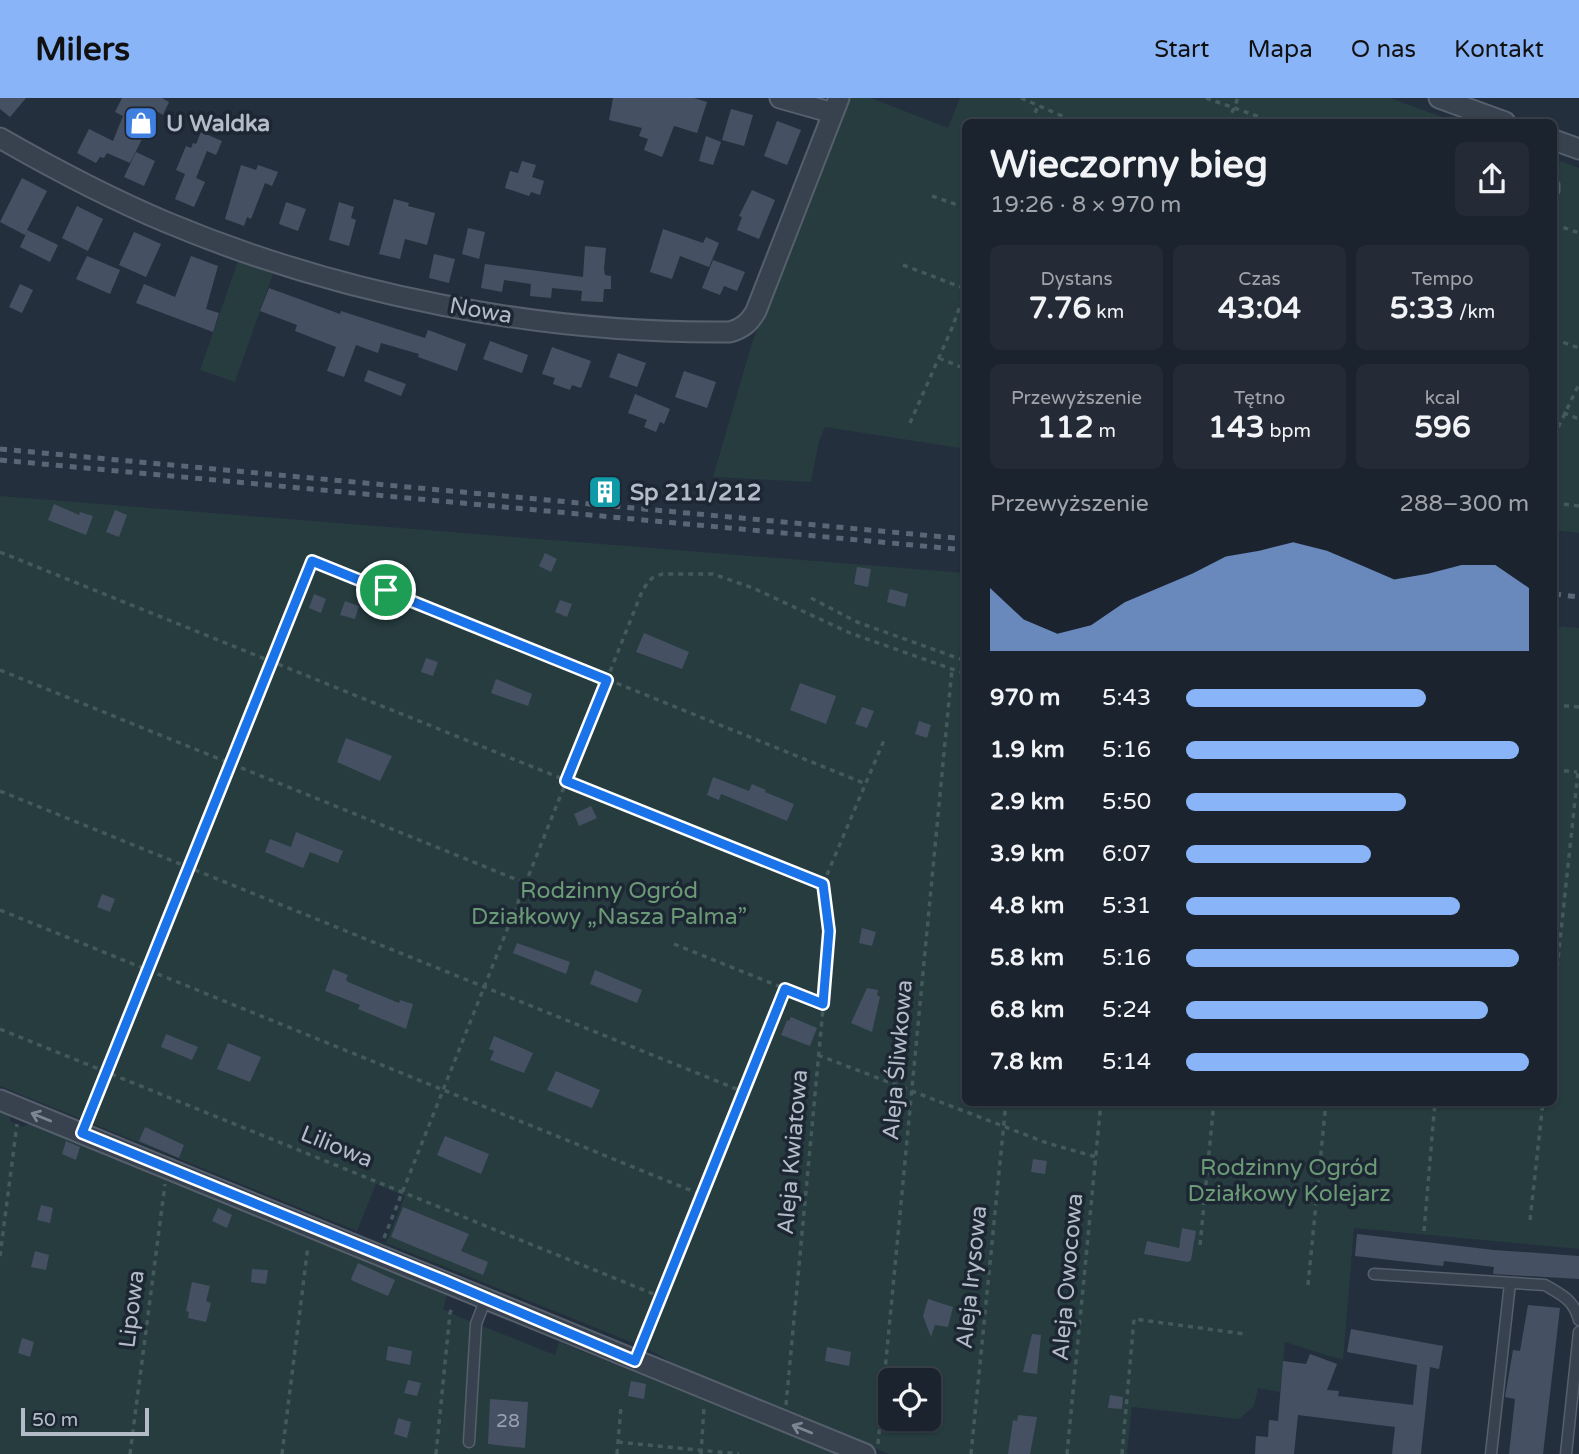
<!DOCTYPE html>
<html lang="pl">
<head>
<meta charset="utf-8">
<style>
	body { margin:0; font-family:"Varela Round",sans-serif; background:#242b36; color:#f1f3f6; height:100vh; display:flex; flex-direction:column; font-size:26px; white-space:nowrap }
	* { box-sizing:border-box; margin:0 }
	p { font-size:23px; color:#a0a4aa }
	.icon { flex:none; width:38px; height:38px; fill:none; stroke:currentColor; stroke-width:2; stroke-linecap:round; stroke-linejoin:round }
	.map { position:relative; flex:1; overflow:hidden }
	.sheet { position:absolute; left:962px; top:21px; width:595px; height:987px; display:flex; flex-direction:column; background:#1b232e; border-radius:10px; box-shadow:0 2px 5px #0004,0 0 0 2px #39404a }
	.sheet>* { flex:none }
	.fabs { position:absolute; left:878px; top:1270px; display:grid; gap:14px }
	.fabs a { display:grid; place-items:center; width:63px; height:63px; border-radius:10px; background:#1b232e; box-shadow:0 2px 5px #0004,0 0 0 2px #39404a; font-size:35px }
	.scale { position:absolute; left:21px; bottom:18px; width:128px; box-sizing:border-box; padding-left:7px; border:4px solid #b4bcc9; border-top:0; font-size:19px; line-height:24px; white-space:nowrap; color:#b4bcc9; -webkit-text-stroke:5px #1d2633; paint-order:stroke }
	.pin { position:absolute; display:grid; place-items:center; width:60px; height:60px; color:#fff; margin:-30px; border:4px solid #fff; border-radius:50%; box-shadow:0 2px 7px #0007 }
	.round { display:grid; place-items:center; flex:none; width:74px; height:74px; border-radius:10px; background:#242b36 }
	.summary { display:flex; align-items:center; justify-content:space-between; height:119px; padding:0 28px }
	h1 { font-size:38px; font-weight:800; line-height:52px }
	.metrics { display:grid; grid-template-columns:repeat(3,1fr); gap:10px; height:119px; padding:7px 28px }
	.metrics div { display:grid; align-content:center; border-radius:10px; background:#242b36; text-align:center }
	.metrics b { font-size:30px; font-weight:800 }
	.metrics small { font-size:19px; font-weight:400 }
	.metrics p { font-size:19px }
	.chart { height:196px; padding:14px 28px }
	.chart p { display:flex; justify-content:space-between }
	.chart svg { width:100%; height:126px; margin-top:7px; fill:#8ab4f8; opacity:.7 }
	ul { padding:0 28px; list-style:none; font-size:23px }
	li { display:grid; grid-template-columns:112px 84px 1fr; align-items:center; height:52px }
	li i { height:18px; border-radius:9px; background:#8ab4f8 }
	header { display:flex; align-items:center; gap:42px; box-sizing:border-box; height:98px; padding:0 35px; background:#8ab4f8; color:#111 }
	header strong { font-size:33px }
	nav { display:flex; gap:38px; margin-inline-start:auto; font-size:24px }
	.map>svg:first-child { display:block }
</style>
</head>
<body>
<header>
<strong>Milers</strong>
<nav><a>Start</a><a>Mapa</a><a>O nas</a><a>Kontakt</a></nav>
</header>
<div class="map">
<svg width="1579" height="1356" viewBox="0 0 1579 1356">
	<rect width="100%" height="100%" fill="#242f3e"/>
	<path fill="#263c3f" fill-rule="evenodd" d="M847 0H871L948 30 960 0H1390L1456 24H966V351L825 329 819 343 811 384 713 379 752 245Z
		M1554 61 1579 70V435L1554 432Z
		M238 163 273 176 235 284 200 272Z
		M0 398 966 475V1004H1554V528L1579 530V1151L1354 1130 1343 1262 1285 1244 1280 1294 1258 1290 1254 1308 1239 1321 1132 1309 1127 1356H889L699 1280 648 1251 386 1145 405 1098 376 1086 357 1133 0 988ZM891 1283H929V1321H891Z
		M0 1010 10 1014V1023L22 1029 32 1025 439 1191 447 1197 443 1211 457 1218 555 1257 559 1244 840 1356H0Z"/>
	<path fill="#455162" d="M0 0H26L10 19 0 11Z
		M122 0H162L169 4 163 17 156 13 130 65 107 55 104 60 100 59 96 65 77 55 89 31 113 43 123 18 115 14Z
		M613 0H694L707 4 697 35 674 28 662 59 644 52 648 41 639 38 642 30 609 22Z
		M731 11 753 17 744 48 722 42Z
		M777 23 801 32 787 67 764 58Z
		M201 34 222 43 216 57 207 53 196 80 205 84 194 109 175 101 185 76 176 72 186 48 191 50 193 45 196 46Z
		M706 38 721 44 713 67 699 63Z
		M136 54 155 63 144 88 124 79Z
		M522 63 536 67 532 79 544 83 540 97 531 94 529 98 505 90 510 73 518 75Z
		M241 67 256 72 258 67 278 74 272 88 265 85 251 121 247 119 244 128 225 121Z
		M22 80 47 93 27 132 58 147 50 164 20 149 27 134 25 137 0 124Z
		M752 92 775 102 759 141 737 132 742 119 739 118Z
		M394 101 409 105 408 108 435 115 427 147 405 141 400 161 379 156Z
		M286 104 306 111 298 133 279 126Z
		M339 104 354 109 351 120 356 122 349 148 329 142Z
		M77 108 103 121 88 153 62 140Z
		M468 130 485 134 479 161 462 156Z
		M663 131 703 145 706 139 719 145 709 169 680 158 672 181 650 174Z
		M134 134 161 146 146 179 119 167Z
		M585 148 606 150 604 171 605 177 611 178V191H604L603 204 581 203 582 193 552 190 551 200 530 198 531 186 504 182 502 194 481 190 485 166 583 179Z
		M434 156 455 161 449 185 429 180Z
		M87 158 120 172 110 196 76 181Z
		M191 158 218 168 206 211 219 215 213 234 136 205 144 186 175 199Z
		M713 162 745 174 737 193 724 188 720 197 702 190Z
		M20 186 33 192 22 215 9 209Z
		M269 190 340 216 341 213 425 240 428 232 466 246 457 273 418 259 419 256 381 245 378 255 356 247 344 279 327 273 336 249 295 233 297 227 260 213Z
		M490 243 528 257 522 275 483 261Z
		M552 249 591 263 581 290 572 287 570 292 553 286 555 280 542 276Z
		M618 255 646 265 637 289 609 279Z
		M368 272 406 286 401 298 364 283Z
		M684 273 716 284 707 310 675 299Z
		M635 296 670 311 664 326 660 324 656 334 644 329 647 322 628 315Z
		M54 406 79 417 80 414 93 418 86 437 48 422Z
		M115 412 127 417 119 439 106 434Z
		M545 455 557 461 551 474 539 468Z
		M857 469 871 471 868 489 854 486Z
		M890 491 908 496 905 509 887 504Z
		M314 496 326 501 321 515 309 510Z
		M560 502 572 506 567 519 555 514Z
		M345 503 359 508 355 521 340 517Z
		M644 535 689 554 682 571 636 554Z
		M426 560 438 564 433 578 421 574Z
		M496 581 532 596 528 608 491 595Z
		M800 585 836 598 826 626 790 612Z
		M862 609 874 613 867 630 855 626Z
		M919 623 931 627 927 640 915 636Z
		M346 640 392 658 380 683 337 664Z
		M713 679 749 693 752 686 766 692 765 694 794 706 787 723 721 696 719 702 707 697Z
		M591 708 597 720 579 728 574 716Z
		M296 734 343 753 338 765 310 754 303 770 265 754 270 741 291 749Z
		M102 796 115 801 110 814 97 809Z
		M862 830 876 834 872 848 859 845Z
		M517 845 570 864 566 876 513 855Z
		M333 871 348 877 346 882 348 884 399 905 400 902 413 906 406 931 358 911 360 907 325 893Z
		M595 872 642 892 637 905 590 886Z
		M867 890 878 892 877 897 880 899 872 934 851 925Z
		M791 919 817 930 810 948 781 937 787 922 789 923Z
		M166 936 198 949 192 962 161 949Z
		M494 938 533 955 524 975 490 962 494 953 489 951Z
		M228 945 261 959 250 984 217 971Z
		M556 973 600 992 592 1010 547 992Z
		M145 1029 184 1047 179 1060 139 1043Z
		M445 1038 489 1056 481 1076 437 1057Z
		M66 1043 80 1049 76 1062 62 1056Z
		M1033 1061 1047 1063 1045 1076 1031 1074Z
		M41 1107 53 1110 50 1125 37 1122Z
		M403 1109 469 1136 461 1153 488 1164 483 1177 391 1139Z
		M218 1110 232 1117 227 1130 212 1123Z
		M1182 1130 1196 1133 1191 1162 1188 1164 1144 1156 1147 1143 1179 1150Z
		M1357 1136 1494 1152 1579 1158V1181L1493 1176 1494 1169 1444 1163 1443 1168 1355 1158Z
		M35 1153 49 1157 46 1172 31 1169Z
		M358 1165 395 1182 388 1198 353 1183 351 1181Z
		M252 1171 268 1172 266 1186 251 1184Z
		M192 1184 210 1188 206 1203 211 1205 206 1224 188 1220 189 1214 186 1213Z
		M928 1201 953 1209 948 1229 935 1227 931 1239 923 1218Z
		M1528 1207 1560 1210 1543 1356H1509L1515 1301 1505 1299 1513 1252 1520 1253Z
		M1351 1231 1443 1248 1439 1271 1430 1269 1421 1356H1392L1395 1329 1298 1317 1294 1356H1255L1256 1338 1268 1339 1269 1322 1278 1323 1283 1263 1306 1266 1310 1256 1337 1266 1327 1292 1339 1293 1338 1298 1413 1307 1417 1267 1347 1254Z
		M1032 1236 1041 1237 1037 1276 1023 1274Z
		M22 1240 34 1244 30 1259 18 1255Z
		M388 1248 412 1253 410 1267 386 1262Z
		M827 1249 851 1254 849 1268 825 1263Z
		M408 1282 421 1285 417 1298 404 1295Z
		M631 1283 646 1286 644 1301 628 1298Z
		M1110 1297 1123 1299 1122 1311 1108 1310Z
		M490 1301 528 1304 525 1350 488 1346Z
		M1018 1317 1037 1319 1030 1356H1008L1013 1322 1017 1323Z
		M398 1320 411 1324 407 1340 394 1336Z"/>
	<g fill="none" stroke-linecap="round" stroke-linejoin="round">
		<g stroke="#565f6c" stroke-width="13">
			<path id="service" d="M1554 87V93
				M1374 1176 1545 1187C1562 1197 1574 1202 1579 1222
				M469 1344 476 1226 486 1200
				M1491 1356 1510 1185
				M1566 1356 1579 1234"/>
		</g>
		<g stroke="#565f6c" stroke-width="23">
			<path id="minor" d="M780 0 833 15
				M1439 0 1505 24
				M0 40C54 71 109 100 166 124 340 197 540 236 730 234 743 230 749 225 756 213L839 0
				M1554 42 1579 51
				M0 1002 865 1356"/>
		</g>
		<path stroke="#44595c" stroke-width="3.5" stroke-dasharray="5 5" stroke-linecap="butt" d="M1021 0 1076 24
			M1206 0 1274 24
			M1031 24 1038 8
			M1228 24 1238 0
			M932 98 966 110
			M1554 126 1579 135
			M903 167 966 191
			M1554 241 1579 250
			M939 260 966 271
			M1554 311 1579 321
			M910 325 952 230 966 192
			M1554 338 1579 286
			M1554 405 1579 408
			M0 454 823 786
			M811 500 857 524 966 563
			M962 561 966 545
			M0 572 525 785
			M1554 607 1579 609
			M1554 672 1577 674
			M0 693 744 994
			M823 786 885 640
			M0 812 702 1097
			M674 846 823 906
			M1554 899 1578 674
			M0 931 661 1199
			M818 957 1047 1045 1096 1059
			M88 1020 312 462 866 686
			M1530 1122 1543 1004
			M1424 1133 1435 1004
			M384 1140 643 491 652 480 662 476H713L753 490 850 535 966 576
			M1200 1147 1214 1004
			M0 1158 17 1026
			M1308 1187 1326 1004
			M642 1246 785 891
			M786 1307 827 868 829 833 823 786
			M618 1344 739 1356
			M878 1346 952 571
			M130 1356 165 1086
			M282 1356 308 1148
			M436 1356 450 1215 453 1207
			M617 1356 621 1309
			M701 1356 704 1309
			M971 1356 1006 1004
			M1067 1356 1101 1004
			M1122 1356 1134 1221 1245 1236"/>
		<use href="#service" stroke="#38414e" stroke-width="10"/>
		<use href="#minor" stroke="#38414e" stroke-width="19"/>
		<path stroke="#5a6575" stroke-width="5" stroke-dasharray="7 7" stroke-linecap="butt" d="M0 351 966 441
			M0 362 966 452
			M1554 496 1579 499"/>
	</g>
	<defs><path id="oneway-shaft" d="M-6 0H5M1.5-3L5.5 0L1.5 3" fill="none" stroke-width="1.6" stroke-linecap="round" stroke-linejoin="round" transform="scale(1.75)"/></defs>
	<g stroke="#7c8592">
		<use href="#oneway-shaft" transform="translate(41 1019) rotate(-158)"/>
		<use href="#oneway-shaft" transform="translate(802 1331) rotate(-158)"/>
	</g>
	<g fill="none" stroke-linecap="round" stroke-linejoin="round">
		<g stroke="#fff" stroke-width="14">
			<path id="route" d="M312 463 607 582 566 683 823 786 829 833 823 906 785 891 635 1263 443 1182 82 1035Z"/>
		</g>
		<use href="#route" stroke="#1a73e8" stroke-width="9"/>
	</g>
	<defs>
		<g id="shop-square" transform="scale(1.75)"><rect x="-9" y="-9" width="18" height="18" rx="4" fill="#3f7fe0" stroke="#1d2633"/><path d="M-5-2.5h2.3a2.7 3.5 0 0 1 5.4 0H5L5.5 6h-11ZM-1.5-2.5h3a1.5 2.3 0 0 0-3 0Z" fill="#fff"/></g>
		<g id="building-square" transform="scale(1.75)"><rect x="-9" y="-9" width="18" height="18" rx="4" fill="#0f9aa8" stroke="#1d2633"/><path d="M-4-6H4V6H1V3H-1V6H-4ZM-2.5-4.3h1.7v1.8h-1.7ZM.8-4.3h1.7v1.8H.8ZM-2.5-1h1.7V.8h-1.7ZM.8-1h1.7V.8H.8Z" fill="#fff"/></g>
	</defs>
	<g fill-rule="evenodd">
		<use href="#shop-square" x="141" y="25"/>
		<use href="#building-square" x="605" y="394"/>
	</g>
	<g text-anchor="middle" stroke-width="7" stroke-linejoin="round" paint-order="stroke">
		<g font-size="19" fill="#98a1af">
			<text x="508" y="1329">28</text>
		</g>
		<g font-size="23" font-weight="bold" fill="#b4bcc9" stroke="#1d2633" text-anchor="start">
			<text x="166" y="33">U Waldka</text>
			<text x="630" y="402">Sp 211/212</text>
		</g>
		<g font-size="23" fill="#b4bcc9" stroke="#1d2633">
			<text transform="translate(481 212) rotate(10)" y="8">Nowa</text>
			<text transform="translate(897 962) rotate(-85)" y="8">Aleja Śliwkowa</text>
			<text transform="translate(337 1048) rotate(22)" y="8">Liliowa</text>
			<text transform="translate(792 1054) rotate(-85)" y="8">Aleja Kwiatowa</text>
			<text transform="translate(971 1179) rotate(-84)" y="8">Aleja Irysowa</text>
			<text transform="translate(1067 1179) rotate(-85)" y="8">Aleja Owocowa</text>
			<text transform="translate(131 1211) rotate(-83)" y="8">Lipowa</text>
		</g>
		<g font-size="23" fill="#6b9a76" stroke="#1d2633">
			<text x="609" y="800">Rodzinny Ogród<tspan x="609" dy="26">Działkowy „Nasza Palma”</tspan></text>
			<text x="1289" y="1077">Rodzinny Ogród<tspan x="1289" dy="26">Działkowy Kolejarz</tspan></text>
		</g>
	</g>
</svg>
<div class="fabs">
<a><svg class="icon" aria-label="locate" viewBox="0 0 24 24"><circle cx="12" cy="12" r="6"/><path d="M12 2v4M12 18v4M2 12h4M18 12h4"/></svg></a>
</div>
<div class="scale">50 m</div>
<div class="pin" style="left:386px;top:492px;background:#1e9e55"><svg class="icon" aria-label="arrive" viewBox="0 0 24 24"><path d="M6 21V4h12l-3 4 3 4H6"/></svg></div>
<section class="sheet">
<div class="summary"><div><h1>Wieczorny bieg</h1><p>19:26 · 8 × 970 m</p></div><a class="round"><svg class="icon" aria-label="share" viewBox="0 0 24 24"><path d="M12 15V3M7 8l5-5 5 5M5 13v7h14v-7"/></svg></a></div>
<div class="metrics">
<div><p>Dystans</p><b>7.76<small> km</small></b></div>
<div><p>Czas</p><b>43:04</b></div>
<div><p>Tempo</p><b>5:33<small> /km</small></b></div>
</div>
<div class="metrics">
<div><p>Przewyższenie</p><b>112<small> m</small></b></div>
<div><p>Tętno</p><b>143<small> bpm</small></b></div>
<div><p>kcal</p><b>596</b></div>
</div>
<div class="chart"><p><span>Przewyższenie</span>288–300 m</p>
<svg viewBox="0 0 160 44" preserveAspectRatio="none"><path d="M0 44V22L10 33L20 38L30 35L40 27L50 22L60 17L70 11L80 9L90 6L100 9L110 14L120 19L130 17L140 14L150 14L160 22V44z"/></svg>
</div>
<ul>
<li><b>970 m</b>5:43<i style="width:70%"></i></li>
<li><b>1.9 km</b>5:16<i style="width:97%"></i></li>
<li><b>2.9 km</b>5:50<i style="width:64%"></i></li>
<li><b>3.9 km</b>6:07<i style="width:54%"></i></li>
<li><b>4.8 km</b>5:31<i style="width:80%"></i></li>
<li><b>5.8 km</b>5:16<i style="width:97%"></i></li>
<li><b>6.8 km</b>5:24<i style="width:88%"></i></li>
<li><b>7.8 km</b>5:14<i style="width:100%"></i></li>
</ul>
</section>
</div>
</body>
</html>
